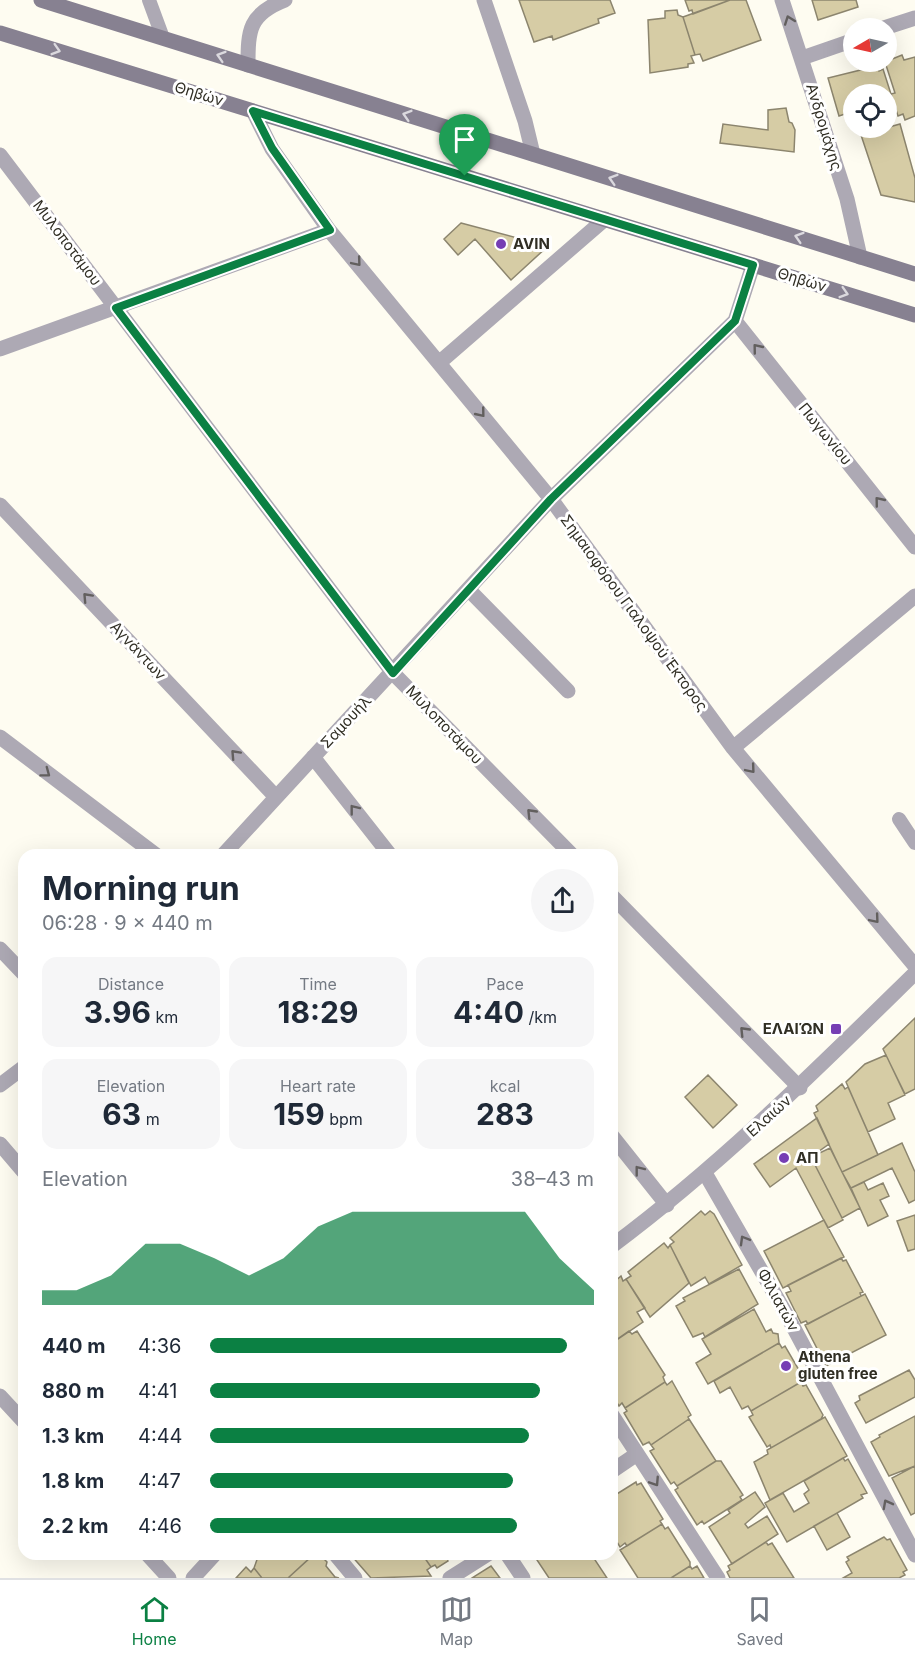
<!DOCTYPE html>
<html lang="en">
<head>
<meta charset="utf-8">
<style>
	body { margin:0; font-family:Inter,sans-serif; background:#f6f6f7; color:#1f2937; height:100vh; display:flex; flex-direction:column; font-size:22px; white-space:nowrap }
	* { box-sizing:border-box; margin:0 }
	p { font-size:20px; color:#747a83 }
	.icon { flex:none; width:33px; height:33px; fill:none; stroke:currentColor; stroke-width:2; stroke-linecap:round; stroke-linejoin:round }
	.map { position:relative; flex:1; overflow:hidden }
	.drawer { position:absolute; left:18px; top:849px; width:600px; height:711px; display:flex; flex-direction:column; background:#fff; border-radius:18px; box-shadow:0 6px 24px #0002 }
	.drawer>* { flex:none }
	.needle { width:39px; rotate:261deg }
	.fabs { position:absolute; left:843px; top:18px; display:grid; gap:12px }
	.fabs a { display:grid; place-items:center; width:54px; height:54px; border-radius:50%; background:#fff; box-shadow:0 6px 24px #0002; font-size:30px }
	.pin { position:absolute; display:grid; place-items:center; width:51px; height:51px; color:#fff; margin:-62px -26px; border-radius:50% 50% 50% 0; rotate:-45deg; box-shadow:0 0 6px #0007 }
	.pin .icon { rotate:45deg }
	.round { display:grid; place-items:center; flex:none; width:63px; height:63px; border-radius:32px; background:#f6f6f7 }
	.summary { display:flex; align-items:center; justify-content:space-between; height:102px; padding:0 24px }
	h1 { font-size:33px; font-weight:700; line-height:45px }
	.figures { display:grid; grid-template-columns:repeat(3,1fr); gap:9px; height:102px; padding:6px 24px }
	.figures div { display:grid; align-content:center; border-radius:15px; background:#f6f6f7; text-align:center }
	.figures b { font-size:30px; font-weight:700 }
	.figures small { font-size:16px; font-weight:400 }
	.figures p { font-size:16px }
	.chart { height:168px; padding:12px 24px }
	.chart p { display:flex; justify-content:space-between }
	.chart svg { width:100%; height:108px; margin-top:6px; fill:#0b8043; opacity:.7 }
	ul { padding:0 24px; list-style:none; font-size:20px }
	li { display:grid; grid-template-columns:96px 72px 1fr; align-items:center; height:45px }
	li i { height:15px; border-radius:8px; background:#0b8043 }
	.dock { display:flex; justify-content:space-around; align-items:center; height:84px; border-top:2px solid #e0e1e3; background:#fff; font-size:16px; color:#747a83 }
	.dock a { display:grid; justify-items:center; gap:3px }
	.dock .active { color:#0b8043 }
	.map>svg:first-child { display:block }
</style>
</head>
<body>
<div class="map">
<svg width="915" height="1578" viewBox="0 0 915 1578">
	<rect width="100%" height="100%" fill="#fefcf1"/>
	<path fill="#d6cca5" stroke="#8c856e" stroke-width="1.5" d="M519 0H610L615 13 598 19 599 23 553 40 552 36 534 42Z
		M685 0H730L693 14 692 10 689 11Z
		M730 0H746L761 40 703 61 700 54 695 55 683 17Z
		M812 0H856L858 7 818 20Z
		M677 10 678 15 683 17 695 55 691 56 694 63 688 64V67L650 73 648 20 665 18V11Z
		M902 55 904 60 915 57V116L905 120 903 114 898 116 891 94 895 93 885 62Z
		M877 66 879 71 883 69 897 113 886 117V94H854V111L839 116 828 78Z
		M786 108 789 122 792 123 795 130 794 152 720 143 723 124 768 130V110Z
		M900 124 915 178V202L881 195 861 135Z
		M461 223 548 246 511 280 475 239 458 255 444 239Z
		M915 1018V1089L905 1094 883 1049Z
		M886 1055 905 1095 888 1103 895 1119 868 1132 846 1082 865 1064Z
		M708 1075 737 1105 713 1128 685 1097Z
		M842 1084 845 1089 848 1087 878 1155 842 1172 814 1113 818 1111 816 1106Z
		M817 1118 829 1144 811 1157 843 1220 828 1228 796 1168 770 1187 754 1164Z
		M902 1143 915 1172V1200L909 1203 892 1168 851 1188 842 1172Z
		M830 1148 860 1208 842 1218 811 1157Z
		M864 1182 868 1190 883 1183 889 1196 880 1200 888 1216 868 1226 851 1188Z
		M701 1211 705 1215 710 1211 714 1214 742 1265 709 1284 705 1277 691 1286 670 1245 674 1242 670 1238Z
		M915 1215V1249L908 1251 897 1221Z
		M824 1220 844 1257 783 1288 764 1251Z
		M664 1243 668 1248 670 1245 689 1283 650 1317 626 1279 631 1276 628 1272Z
		M841 1258 843 1261 846 1260 863 1292 860 1293 861 1296 808 1324 806 1321 801 1323 786 1293 791 1291 788 1285Z
		M739 1269 758 1304 705 1337 703 1333 693 1337 676 1306 685 1301 683 1298Z
		M621 1276 623 1281 626 1279 645 1308 637 1312 643 1322 612 1343V1284Z
		M865 1294 886 1335 826 1366 805 1325Z
		M754 1309 766 1332 771 1329 773 1333 778 1334 779 1343 708 1384 696 1363 711 1354 702 1339Z
		M629 1331 632 1334 637 1331 665 1375 663 1377 665 1382 625 1408 622 1403 619 1406 612 1395V1343Z
		M779 1343 782 1348 785 1346 803 1377 799 1379 801 1382 751 1411 748 1406 742 1409 730 1387 720 1393 714 1381Z
		M909 1370 915 1380V1397L866 1423 855 1403 860 1400 859 1396Z
		M672 1381 691 1415 688 1417 689 1419 651 1445 649 1442 643 1445 624 1413 627 1411 625 1408 665 1382 667 1385Z
		M801 1382 803 1386 806 1385 823 1415 821 1419 771 1448 770 1445 767 1447 749 1417 753 1415 751 1411Z
		M915 1416V1466L889 1476 871 1442 880 1437 879 1435Z
		M825 1417 847 1456 770 1500 754 1462 768 1454 767 1450Z
		M689 1419 716 1461 677 1486 674 1482 671 1484 650 1451 654 1449 651 1445Z
		M843 1458 845 1461 848 1459 867 1493 861 1495 863 1498 787 1542 765 1503 783 1493 794 1512 809 1503 804 1494 809 1490 804 1481Z
		M716 1461H721L743 1495 740 1497 742 1500 704 1524 702 1521 697 1525 675 1490 678 1488 677 1486Z
		M915 1466V1513L911 1515 892 1478Z
		M636 1482 637 1485 641 1483 663 1519 660 1521 662 1524 627 1546 625 1543 620 1547 612 1534V1497Z
		M755 1492 765 1507 745 1524 748 1528 767 1516 778 1534 732 1564 709 1527 730 1513 728 1510Z
		M837 1513 850 1537 827 1550 814 1526Z
		M662 1524 665 1529 668 1527 690 1562V1566L671 1578H638L620 1550Z
		M884 1537 887 1540 890 1539 907 1570 903 1572 905 1575 899 1578H843L852 1573 846 1562 849 1560 847 1557Z
		M766 1542 768 1545 772 1543 794 1578H730L727 1572 730 1570 728 1566Z
		M259 1554H311L312 1556 288 1578H262L254 1568Z
		M319 1554 327 1562 326 1566 335 1577 339 1578H288L312 1556Z
		M350 1554H422L431 1567 427 1570 431 1576 371 1578Z
		M422 1554H458L451 1559 448 1555 446 1557 448 1561 437 1568 435 1565 431 1567Z
		M533 1554H597L593 1557 607 1578H549Z
		M491 1566 500 1578H472Z
		M690 1566 692 1569 697 1566 704 1578H671Z
		M246 1567 251 1572 254 1568 262 1578H236Z"/>
	<g fill="none" stroke-linecap="round" stroke-linejoin="round">
		<path stroke="#ada9b4" stroke-width="14" d="M149 0 163 38
			M899 819 915 843"/>
		<path stroke="#ada9b4" stroke-width="15" d="M0 1396 24 1422
			M147 1554 169 1578
			M450 1578 488 1554"/>
		<path stroke="#ada9b4" stroke-width="15" d="M484 0 525 121 533 154
			M782 0 847 199 860 257
			M884 28 915 18
			M802 58 854 40
			M248 65C248 30 249 14 285 0
			M253 111 272 149 329 230 551 499 733 748 915 966
			M0 155 393 673 572 855
			M735 321 915 547
			M0 349 329 230
			M440 362 605 219
			M0 505 275 796
			M469 590 568 691
			M0 737 156 855
			M733 748 915 596
			M313 757 390 855
			M223 855 551 499 735 321 753 265
			M612 896 800 1088
			M0 949 24 974
			M0 1085 24 1067
			M612 1136 667 1205
			M0 1144 24 1172
			M705 1173 789 1319 915 1555
			M612 1415 718 1578
			M612 1471 637 1454
			M335 1554 355 1578
			M507 1554 523 1578"/>
		<path stroke="#ada9b4" stroke-width="15" d="M612 1246C722 1164 817 1069 915 973
			M193 1578 215 1554"/>
		<path stroke="#878191" stroke-width="15" d="M41 0 915 274
			M0 33 915 315"/>
	</g>
	<defs><path id="oneway-chevron" d="M-2-3.5L2.5 0L-2 3.5" fill="none" stroke-width="1.6" stroke-linecap="round" stroke-linejoin="round" transform="scale(1.5)"/></defs>
	<g stroke="#625f5e">
		<use href="#oneway-chevron" transform="translate(789 20) rotate(-110)"/>
		<use href="#oneway-chevron" transform="translate(357 262) rotate(50)"/>
		<use href="#oneway-chevron" transform="translate(757 348) rotate(-129)"/>
		<use href="#oneway-chevron" transform="translate(481 413) rotate(51)"/>
		<use href="#oneway-chevron" transform="translate(879 501) rotate(-129)"/>
		<use href="#oneway-chevron" transform="translate(87 597) rotate(-133)"/>
		<use href="#oneway-chevron" transform="translate(235 754) rotate(-133)"/>
		<use href="#oneway-chevron" transform="translate(751 769) rotate(50)"/>
		<use href="#oneway-chevron" transform="translate(46 773) rotate(37)"/>
		<use href="#oneway-chevron" transform="translate(354 809) rotate(-128)"/>
		<use href="#oneway-chevron" transform="translate(531 813) rotate(-134)"/>
		<use href="#oneway-chevron" transform="translate(875 919) rotate(50)"/>
		<use href="#oneway-chevron" transform="translate(744 1031) rotate(-134)"/>
		<use href="#oneway-chevron" transform="translate(639 1170) rotate(-128)"/>
		<use href="#oneway-chevron" transform="translate(744 1240) rotate(-120)"/>
		<use href="#oneway-chevron" transform="translate(655 1482) rotate(57)"/>
		<use href="#oneway-chevron" transform="translate(887 1504) rotate(-118)"/>
	</g>
	<g stroke="#dbd9de">
		<use href="#oneway-chevron" transform="translate(56 50) rotate(17)"/>
		<use href="#oneway-chevron" transform="translate(221 56) rotate(-163)"/>
		<use href="#oneway-chevron" transform="translate(407 115) rotate(-163)"/>
		<use href="#oneway-chevron" transform="translate(613 179) rotate(-163)"/>
		<use href="#oneway-chevron" transform="translate(799 237) rotate(-163)"/>
		<use href="#oneway-chevron" transform="translate(844 293) rotate(17)"/>
	</g>
	<g fill="none" stroke-linecap="round" stroke-linejoin="round">
		<g stroke="#fff" stroke-width="12">
			<path id="route" d="M253 111 753 265 735 321 551 499 393 673 116 308 330 230 272 148Z"/>
		</g>
		<use href="#route" stroke="#0b8043" stroke-width="8"/>
	</g>
	<g fill="#763eb4" stroke="#fff" stroke-width="2">
		<circle cx="501" cy="244" r="6"/>
		<rect x="830" y="1023" width="12" height="12" rx="3"/>
		<circle cx="784" cy="1158" r="6"/>
		<circle cx="786" cy="1366" r="6"/>
	</g>
	<g text-anchor="middle" stroke-width="6" stroke-linejoin="round" paint-order="stroke">
		<g font-size="15" fill="#302e24" stroke="#fff">
			<text transform="translate(199 94) rotate(17)" y="5">Θηβών</text>
			<text transform="translate(824 127) rotate(73)" y="5">Ανδρομάχης</text>
			<text transform="translate(67 243) rotate(53)" y="5">Μυλοποτάμου</text>
			<text transform="translate(802 280) rotate(17)" y="5">Θηβών</text>
			<text transform="translate(825 434) rotate(51)" y="5">Πωγωνίου</text>
			<text transform="translate(634 613) rotate(54)" y="5">Σημαιοφόρου Γιαλοψού Έκτορος</text>
			<text transform="translate(138 651) rotate(47)" y="5">Αγνάντων</text>
			<text transform="translate(346 722) rotate(-47)" y="5">Σαμουήλ</text>
			<text transform="translate(444 725) rotate(46)" y="5">Μυλοποτάμου</text>
			<text transform="translate(769 1116) rotate(-42)" y="5">Ελαιών</text>
			<text transform="translate(778 1300) rotate(61)" y="5">Φιλιατών</text>
		</g>
		<g font-size="15" font-weight="bold" fill="#302e24" stroke="#fff" text-anchor="start">
			<text x="513" y="249">AVIN</text>
			<text x="824" y="1034" text-anchor="end">ΕΛΑΙΏΝ</text>
			<text x="796" y="1163">ΑΠ</text>
			<text x="798" y="1362">Athena<tspan x="798" dy="17">gluten free</tspan></text>
		</g>
	</g>
</svg>
<div class="fabs">
<a><svg class="needle" viewBox="-14 -14 28 28"><path d="M0-13l5 13h-10z" fill="#e53935"/><path d="M0 13l5-13h-10z" fill="#747a83"/></svg></a>
<a><svg class="icon" aria-label="locate" viewBox="0 0 24 24"><circle cx="12" cy="12" r="6"/><path d="M12 2v4M12 18v4M2 12h4M18 12h4"/></svg></a>
</div>
<div class="pin" style="left:465px;top:176px;background:#1e9e55"><svg class="icon" aria-label="arrive" viewBox="0 0 24 24"><path d="M6 21V4h12l-3 4 3 4H6"/></svg></div>
<section class="drawer">
<div class="summary"><div><h1>Morning run</h1><p>06:28 · 9 × 440 m</p></div><a class="round"><svg class="icon" aria-label="share" viewBox="0 0 24 24"><path d="M12 15V3M7 8l5-5 5 5M5 13v7h14v-7"/></svg></a></div>
<div class="figures">
<div><p>Distance</p><b>3.96<small> km</small></b></div>
<div><p>Time</p><b>18:29</b></div>
<div><p>Pace</p><b>4:40<small> /km</small></b></div>
</div>
<div class="figures">
<div><p>Elevation</p><b>63<small> m</small></b></div>
<div><p>Heart rate</p><b>159<small> bpm</small></b></div>
<div><p>kcal</p><b>283</b></div>
</div>
<div class="chart"><p><span>Elevation</span>38–43 m</p>
<svg viewBox="0 0 160 44" preserveAspectRatio="none"><path d="M0 44V38L10 38L20 32L30 19L40 19L50 25L60 32L70 25L80 12L90 6L100 6L110 6L120 6L130 6L140 6L150 25L160 38V44z"/></svg>
</div>
<ul>
<li><b>440 m</b>4:36<i style="width:93%"></i></li>
<li><b>880 m</b>4:41<i style="width:86%"></i></li>
<li><b>1.3 km</b>4:44<i style="width:83%"></i></li>
<li><b>1.8 km</b>4:47<i style="width:79%"></i></li>
<li><b>2.2 km</b>4:46<i style="width:80%"></i></li>
</ul>
</section>
</div>
<nav class="dock">
<a class="active"><svg class="icon" aria-label="home" viewBox="0 0 24 24"><path d="M3 11l9-7 9 7M6 9v11h12V9"/></svg>Home</a>
<a><svg class="icon" aria-label="map" viewBox="0 0 24 24"><path d="M3 6l6-2 6 2 6-2v14l-6 2-6-2-6 2zM9 4v14M15 6v14"/></svg>Map</a>
<a><svg class="icon" aria-label="saved" viewBox="0 0 24 24"><path d="M7 4h10v16l-5-4-5 4z"/></svg>Saved</a>
</nav>
</body>
</html>
